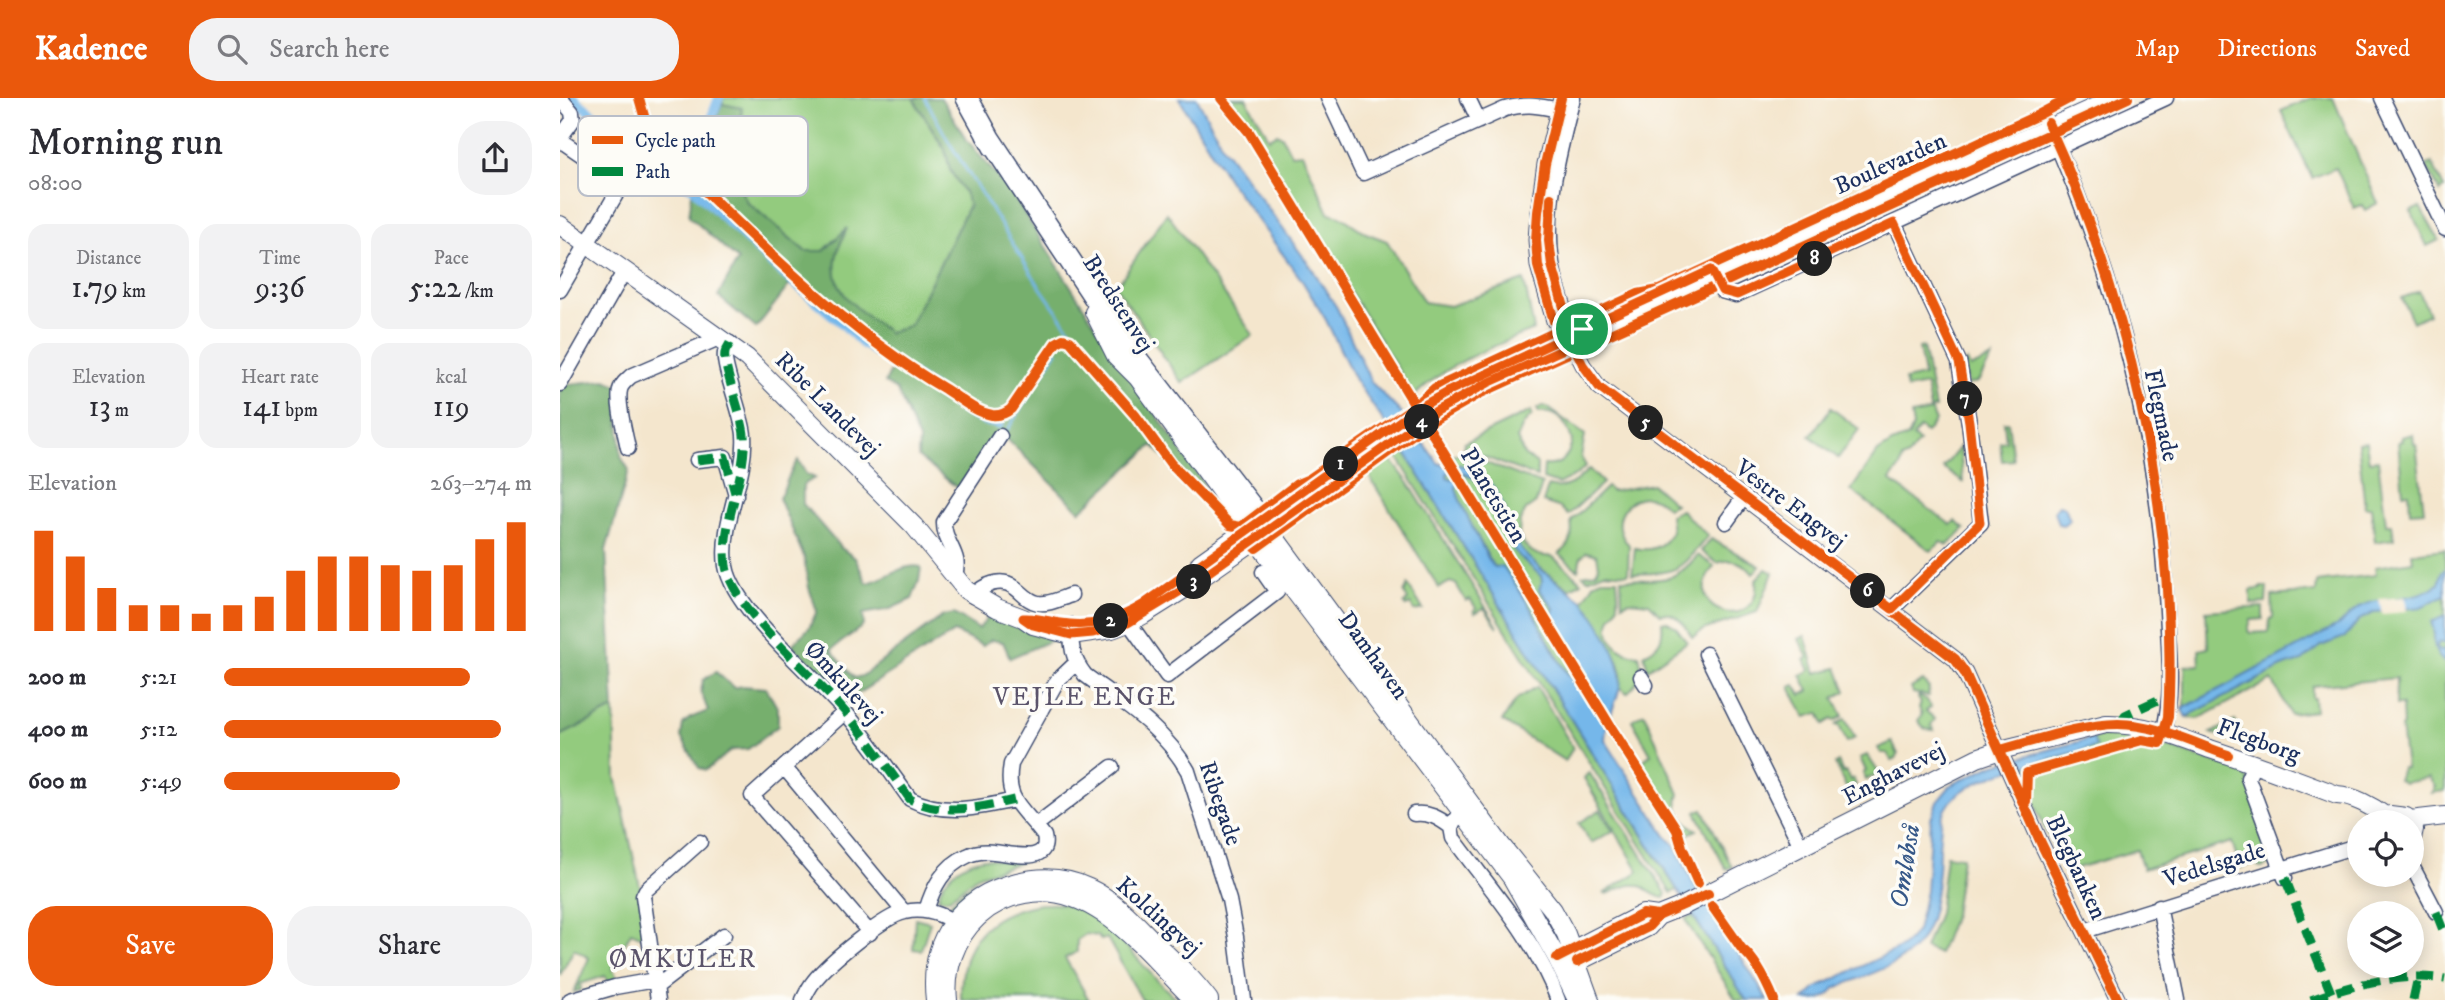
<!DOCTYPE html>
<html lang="en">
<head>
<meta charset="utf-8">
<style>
	body { margin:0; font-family:"IM FELL DW Pica",serif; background:#f2f2f3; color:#2b2b33; height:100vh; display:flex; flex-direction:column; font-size:26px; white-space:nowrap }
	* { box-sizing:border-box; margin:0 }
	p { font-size:23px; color:#7c7c81 }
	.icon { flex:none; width:38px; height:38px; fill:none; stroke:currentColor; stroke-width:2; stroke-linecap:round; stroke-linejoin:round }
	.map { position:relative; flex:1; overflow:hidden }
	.side { display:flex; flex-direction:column; background:#fff; width:560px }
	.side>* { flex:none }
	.buttons { position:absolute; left:1787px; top:712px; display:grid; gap:14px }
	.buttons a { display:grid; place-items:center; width:77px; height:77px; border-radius:50%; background:#fff; box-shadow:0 4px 18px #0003; font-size:35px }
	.pin { position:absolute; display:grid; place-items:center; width:60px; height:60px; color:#fff; margin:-30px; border:4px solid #fff; border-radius:50%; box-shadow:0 2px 7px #0007 }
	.km { position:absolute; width:35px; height:35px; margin:-18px; border-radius:50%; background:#222; color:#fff; font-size:19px; line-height:35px; text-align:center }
	.round { display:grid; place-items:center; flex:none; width:74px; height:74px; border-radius:28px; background:#f2f2f3 }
	.head { display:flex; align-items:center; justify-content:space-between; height:119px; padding:0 28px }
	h1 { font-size:38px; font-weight:600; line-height:52px }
	.figures { display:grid; grid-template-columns:repeat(3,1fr); gap:10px; height:119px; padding:7px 28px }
	.figures div { display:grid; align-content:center; border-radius:18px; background:#f2f2f3; text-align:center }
	.figures b { font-size:30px; font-weight:600 }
	.figures small { font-size:19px; font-weight:400 }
	.figures p { font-size:19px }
	.chart { height:196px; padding:14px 28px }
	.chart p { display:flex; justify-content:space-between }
	.chart svg { width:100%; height:126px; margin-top:7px; stroke:#ea580c; stroke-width:6 }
	.primary-button { display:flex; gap:14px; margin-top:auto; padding:14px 28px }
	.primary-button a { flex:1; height:80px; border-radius:28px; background:#ea580c; color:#fff; font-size:28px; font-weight:600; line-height:80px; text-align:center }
	.primary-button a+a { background:#f2f2f3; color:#2b2b33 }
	ul { padding:0 28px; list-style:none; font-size:23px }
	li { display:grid; grid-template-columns:112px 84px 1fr; align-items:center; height:52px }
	li i { height:18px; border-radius:9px; background:#ea580c }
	header { display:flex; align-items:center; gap:42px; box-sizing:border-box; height:98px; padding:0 35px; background:#ea580c; color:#fff }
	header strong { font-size:33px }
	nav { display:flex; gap:38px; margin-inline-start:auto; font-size:24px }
	.search { width:490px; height:63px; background:#f2f2f3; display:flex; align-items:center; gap:18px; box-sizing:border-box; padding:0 24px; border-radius:28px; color:#7c7c81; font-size:26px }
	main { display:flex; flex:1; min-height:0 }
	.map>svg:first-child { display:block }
</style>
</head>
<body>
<header>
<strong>Kadence</strong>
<div class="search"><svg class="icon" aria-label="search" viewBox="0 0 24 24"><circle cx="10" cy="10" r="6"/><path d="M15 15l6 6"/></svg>Search here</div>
<nav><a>Map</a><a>Directions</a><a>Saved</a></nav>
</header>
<main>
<section class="side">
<div class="head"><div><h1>Morning run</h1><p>08:00</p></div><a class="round"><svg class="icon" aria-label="share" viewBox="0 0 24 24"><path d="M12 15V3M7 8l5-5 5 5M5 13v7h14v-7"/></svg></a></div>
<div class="figures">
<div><p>Distance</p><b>1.79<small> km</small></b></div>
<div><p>Time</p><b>9:36</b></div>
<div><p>Pace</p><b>5:22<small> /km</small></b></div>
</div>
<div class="figures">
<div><p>Elevation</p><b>13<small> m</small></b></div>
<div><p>Heart rate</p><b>141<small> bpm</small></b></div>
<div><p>kcal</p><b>119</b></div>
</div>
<div class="chart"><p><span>Elevation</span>263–274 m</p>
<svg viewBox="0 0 160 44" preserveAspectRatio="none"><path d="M5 44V9M15 44V18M25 44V29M35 44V35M45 44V35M55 44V38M65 44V35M75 44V32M85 44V23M95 44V18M105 44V18M115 44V21M125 44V23M135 44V21M145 44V12M155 44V6"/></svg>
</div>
<ul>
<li><b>200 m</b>5:21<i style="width:80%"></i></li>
<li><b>400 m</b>5:12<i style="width:90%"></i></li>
<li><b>600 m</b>5:49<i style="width:57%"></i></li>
</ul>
<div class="primary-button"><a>Save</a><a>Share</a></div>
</section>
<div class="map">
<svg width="1885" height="902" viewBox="0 0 1885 902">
	<rect width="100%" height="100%" fill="#fdfcf7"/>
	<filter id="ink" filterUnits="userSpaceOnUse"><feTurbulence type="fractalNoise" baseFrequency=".0143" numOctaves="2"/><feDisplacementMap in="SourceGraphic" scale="14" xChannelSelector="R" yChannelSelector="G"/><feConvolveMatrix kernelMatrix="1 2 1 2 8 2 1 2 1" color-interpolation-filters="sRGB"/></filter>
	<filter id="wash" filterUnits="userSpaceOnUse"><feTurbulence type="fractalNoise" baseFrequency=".00686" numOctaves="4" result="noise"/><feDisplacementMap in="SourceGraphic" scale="28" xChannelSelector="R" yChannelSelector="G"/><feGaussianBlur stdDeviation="1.57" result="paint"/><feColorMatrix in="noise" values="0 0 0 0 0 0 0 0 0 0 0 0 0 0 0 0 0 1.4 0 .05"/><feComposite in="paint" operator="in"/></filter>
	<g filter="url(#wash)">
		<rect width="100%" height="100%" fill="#f4e6cd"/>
		<path fill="#93cb7e" stroke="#577d6e" stroke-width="2" d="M164 0H353L385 52 390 72 404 94 409 107 350 227 329 235C302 214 269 198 276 158 278 149 283 140 286 132L264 153H245L187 104 176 83 184 54 178 41 182 10 162 6Z
			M668 0H686C693 15 702 25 709 40L717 36 722 38 731 56 742 55 769 115 780 118 806 135 827 143 864 204 890 208 964 182 974 232C931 249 888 265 854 298L690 30Z
			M1751 0H1773L1818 105 1805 112 1802 107 1794 110 1776 70 1752 80 1721 13Z
			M1872 65 1884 90 1880 94 1866 67Z
			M1860 109 1879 142 1867 148 1851 113Z
			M607 115 693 237 622 285 556 189Z
			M1859 193 1869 216 1853 224 1842 200Z
			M1363 249 1375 310 1370 311 1366 287 1347 291 1345 282 1364 278 1359 250Z
			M1432 260 1418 284 1408 287 1404 266 1407 263 1410 270Z
			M982 308 987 309 1025 337 1021 359 1026 368 1018 376 998 386 983 381 984 367C1001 369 1009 359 1012 343 1008 326 997 312 979 315L977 311Z
			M1271 310 1299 331 1278 360 1250 338Z
			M971 313 972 317 963 327 957 341 964 357 977 366V379L904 351V345Z
			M1372 313 1375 323 1366 335 1360 330 1353 339 1359 344 1348 358 1342 361 1340 369 1330 382 1391 427 1395 423 1405 431 1388 447 1381 444 1371 453 1291 392 1318 354 1332 345 1349 338 1353 329 1351 317Z
			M1444 324H1448L1453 362 1442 363 1440 344 1446 343Z
			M1853 336 1854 346H1856L1864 413 1850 414 1849 395H1843L1838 344 1842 343 1841 339Z
			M1806 344 1809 363 1818 362 1826 426H1832L1834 441 1815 444 1811 409H1805L1798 345Z
			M1400 349 1403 384 1383 370Z
			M843 351 1117 792 1111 795 836 357Z
			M896 356H903L982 386 976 405 966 412 960 423 959 438C965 451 977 460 992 458L1022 484 1009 491C993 479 971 466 959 449 951 436 950 421 944 408 934 389 918 370 896 367L892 357Z
			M829 359 848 384 938 529 924 510 915 515 914 512 916 510 910 501 906 503 896 486 890 484 879 490 807 375Z
			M1029 371 1043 385 1008 417 1001 410 983 404 988 388C1006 393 1016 384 1029 371Z
			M902 374C944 393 932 412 950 445 957 457 971 468 981 478L983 482 979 492 994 510 991 524 1030 589 1026 594 1021 592 1003 568 970 510 932 466 896 398V389L904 379 901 378 892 381 887 379V375Z
			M1092 386 1115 406 1108 410C1079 379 1042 420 1069 447L1068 476 1044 474 1028 481 1023 477 1036 474 1039 468 1037 457 1027 454C1017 460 1021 465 1018 472L999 456C1012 447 1013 438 1011 423L1047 389 1051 393H1055Z
			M1121 412 1148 438C1116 475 1121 474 1072 476L1075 450C1092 454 1104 449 1112 433L1110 417Z
			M1151 441 1200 468 1193 476C1183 463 1172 460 1157 465L1141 453Z
			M1885 451V693L1871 695 1875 689 1869 680 1844 685 1838 682 1842 670H1846L1841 629 1843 628 1842 607H1836V580L1752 588V600H1754L1755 613 1730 616 1712 582 1638 621 1626 619 1622 611 1625 609V568L1640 567 1639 552 1648 550 1646 513 1703 509V521L1691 522 1688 533 1690 535 1709 534 1710 522 1713 519 1712 498 1756 494 1757 484 1816 477 1815 469 1853 463 1852 455Z
			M1138 457 1154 468C1117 516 1202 537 1196 482L1206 471 1213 475 1197 514 1146 531 1132 539C1125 526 1114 512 1100 516L1089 505 1069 503 1062 506 1061 481C1099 481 1112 488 1138 457Z
			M1042 481H1057C1057 489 1060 502 1057 510 1057 511 1052 518 1051 519 1043 540 1059 556 1079 557 1084 574 1080 584 1067 595L1060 589C1060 584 1062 578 1061 572 1058 556 1034 517 1023 503L1035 484Z
			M848 487 863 511 854 513 851 506 846 508 844 505 848 502 844 495Z
			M1701 489H1707L1706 505 1691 506V492L1701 491Z
			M1106 523 1116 529 1127 544 1088 571 1084 556C1099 549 1104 541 1102 524Z
			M1245 538 1256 575 1277 570 1286 593 1274 600 1283 618 1274 623 1272 621 1264 626 1259 615 1245 619 1230 589 1235 587 1241 597 1249 593 1241 577 1250 572 1245 562 1248 560 1239 541Z
			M1363 583 1369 590 1368 598 1361 596 1360 599 1366 601 1371 609 1366 613 1375 621 1371 627 1374 632 1365 631 1358 623 1362 616 1359 610 1361 605 1358 600 1359 596 1353 595 1351 590Z
			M977 589 1013 650 1005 663 942 623 957 601Z
			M54 611 56 679 87 821 85 840 71 834 52 872 55 875 57 882 48 885 45 878 20 886 21 892 14 894 29 860 14 851 0 877V638Z
			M1084 615 1119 696C1113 713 1124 724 1137 732L1122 739 1078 667 1091 656 1072 622Z
			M1285 621 1295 640 1287 644 1279 628 1276 627Z
			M1675 623 1689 648 1651 635Z
			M1553 637 1595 645 1685 674 1718 763 1701 770 1694 765 1680 770 1672 744 1583 771 1577 752 1507 773 1484 729 1461 670 1535 649 1533 640Z
			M1332 644 1338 656 1336 661 1332 663 1327 655H1321L1318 650Z
			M1307 657 1319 675 1306 682 1303 675 1306 673 1300 660Z
			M1278 664 1283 675 1286 674 1290 682 1293 680 1296 687 1287 691 1275 666Z
			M1029 674 1104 792 1106 796 1104 800C1097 799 1093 796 1087 792 1073 781 1062 790 1047 796L1045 795 1079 773 1024 680Z
			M1143 711 1172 769 1166 771 1136 714Z
			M1040 712 1053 733 1031 745 1019 725Z
			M1386 757 1402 759 1394 817 1379 856 1365 850 1379 815Z
			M424 760 462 764 417 778 388 801 378 800C382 778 403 764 424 760Z
			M439 776 399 805 388 809C400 792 419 781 439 776Z
			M480 806C489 806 499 805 507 807 553 818 582 874 618 902H582L547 840 541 842 537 838 526 836 517 842V854L505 860 529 902H401C400 845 424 815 480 806Z
			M1133 818 1186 902H1176L1128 826 1126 821Z
			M355 820 370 824 361 852 353 851Z"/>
		<path fill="#76af6d" stroke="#486f66" stroke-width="2" d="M353 0H381L407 42 452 96 538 231 646 389 627 385 593 347 520 413 448 342 438 336 400 392 358 359 359 342 337 292 325 285 333 268 231 185 196 230 158 198 178 162 129 118 135 73 162 6 182 10 178 41 184 54 176 83 187 104 245 153H264L287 130C284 138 279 147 277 156 267 196 303 214 329 235L350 227 409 107 404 94 390 72 385 51Z
			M45 282 58 287 61 359 69 372 46 452 54 611 0 638V287Z
			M238 362 246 376 255 380 243 387V406L280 449 295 460 307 485C324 482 345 464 361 469L359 483 352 501 330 511 303 516 304 527 271 552 294 580 302 578 383 518 394 516 419 531 431 515 492 542 450 560 443 544 431 542 423 548 394 534 288 602 232 547 249 530 257 513 249 490 244 459 219 400C227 387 228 375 238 362Z
			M156 574 174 590 182 588 206 590 218 611V628L188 651 172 652 146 672 139 670 121 639 123 626 130 620 148 613 141 594 143 582Z"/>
		<path fill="#74b7ea" stroke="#4873a4" stroke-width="2" fill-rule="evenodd" d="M619 0H637L663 49 750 168 777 210 811 284 843 317 878 365C886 369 891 366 899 367 908 368 917 374 923 379 948 397 944 428 960 450 974 469 1004 488 1023 503 1038 522 1065 563 1060 588 1056 607 1045 624 1045 642L1106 738 1115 747 1133 784 1208 902H1186L843 351 795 282 766 222 741 181 669 83ZM902 374C943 393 933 412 950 445 957 459 970 467 981 478L982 484 979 491 994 510 991 524 1030 589 1026 594C1007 586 982 529 970 509 962 495 952 482 943 468L934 469C927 460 896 398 896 389L904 380 903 378 892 381 887 379V375Z
			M1499 407 1505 409 1510 422 1503 427 1498 426 1494 413Z
			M1885 471V497L1861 509 1815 514 1799 522 1785 539 1761 548 1742 563 1724 568 1626 619 1622 611 1781 526C1808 494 1824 506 1859 496 1866 494 1873 489 1879 486L1882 473Z
			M1885 518V546L1880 544 1876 549 1880 553 1885 552V565C1867 549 1879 542 1871 524Z
			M1533 640 1536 649C1500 659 1429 673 1401 694 1392 700 1386 709 1382 720 1379 737 1379 756 1378 773 1371 859 1349 861 1275 890 1268 902 1257 902 1244 902L1256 890 1342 849 1357 833 1366 793 1371 721 1377 704 1391 687 1432 667Z"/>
		<path fill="#f4e6cd" d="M1845 499 1847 514 1822 516 1819 501Z"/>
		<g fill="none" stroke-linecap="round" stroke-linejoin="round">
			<path stroke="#74b7ea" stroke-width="2.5" d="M365 0 389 44 478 186 509 230 548 275
				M448 331 497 253"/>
			<path stroke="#74b7ea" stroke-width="10" d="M13 0 74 50
				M85 59 111 79
				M134 65 159 0
				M127 87 132 89 213 167 283 226 302 245 411 316 425 323 439 326"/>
		</g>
	</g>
	<g filter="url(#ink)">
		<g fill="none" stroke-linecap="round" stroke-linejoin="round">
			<g stroke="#3c4a6f" stroke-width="17">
				<path id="minor" d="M0 0 12 14 13 22 0 40
					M768 0 803 75 945 11C971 4 984 9 1009 14
					M908 0 919 23
					M1001 0 985 66 978 114 976 142 978 168 994 223 1008 237 1023 267 1039 289 1395 561 1405 575 1481 745 1558 902
					M1822 0 1885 131
					M1485 20C1556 174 1599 344 1607 513 1609 554 1614 595 1603 635
					M0 42 35 66
					M1151 172 1162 193 1176 197 1606 0
					M0 192 85 47 92 40
					M1008 237 1009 227C1004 206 995 186 992 165 984 109 999 54 1013 0
					M170 245C169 247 165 253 165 255 162 267 183 319 184 337 187 381 160 424 166 468 173 512 257 580 286 615 309 643 329 672 350 701 383 718 420 710 454 702
					M0 286 65 172
					M68 350C65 335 57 306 60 292 61 286 67 282 71 278L152 243 157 237
					M137 362 165 359 176 397
					M1166 424 1184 399
					M394 480C404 456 383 446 384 424L440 338
					M413 498C423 487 441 479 454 489 462 494 467 503 478 505 489 507 501 500 511 497
					M1332 511 1421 425 1409 325 1399 264 1334 125
					M564 518 607 578 717 494 703 474
					M512 527C510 547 512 560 525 577 564 606 604 630 628 673L669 802 676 839 684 902
					M1146 556 1241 748
					M1081 579 1086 587
					M285 614 192 698 310 835
					M1694 666 1688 680 1725 780
					M224 669 344 814
					M911 710 894 723 891 729 893 740C931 792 976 841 998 902
					M854 716C869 714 879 720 891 729
					M476 727 552 669
					M1852 768 1876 814
					M1599 808 1618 902
					M366 813C373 789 384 768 407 758 415 754 425 753 434 754 449 755 491 768 484 738 464 710 444 704 451 666L497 583 516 565
					M1524 833 1799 747
					M96 889 164 837
					M10 902 55 889 95 882
					M98 902 83 798 86 792 140 744
					M243 902C246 896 249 889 254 883 268 865 324 818 345 814 366 809 385 817 402 829"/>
			</g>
			<g stroke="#3c4a6f" stroke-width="20">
				<path id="major" d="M0 127 187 260 354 428 406 492 437 510 463 520 473 527 511 537 552 531 568 525 583 517 629 488 771 389 876 313 928 285 1555 0
					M534 214 556 258 578 280 705 454 952 780 997 860 1017 902
					M702 422 941 747 993 812 1006 836 1030 902
					M640 465 857 311 887 294
					M1850 722 1885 718
					M1819 724 1830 717 1846 719 1854 731 1852 740
					M997 860 1083 816 1098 818 1123 808 1417 660 1440 652 1546 626C1583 625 1617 639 1650 651 1693 665 1735 681 1777 697 1793 698 1812 708 1825 718
					M1017 864 1088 829 1098 818
					M375 902C368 843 399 798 457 784 481 778 506 779 529 790 557 803 577 827 598 848 616 865 634 882 649 902
					M388 902C385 872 395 840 418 819 431 807 448 799 465 796 534 781 590 859 634 902"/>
			</g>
			<g stroke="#3c4a6f" stroke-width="24">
				<path id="highway" d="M407 0 434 49
					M427 37 566 247 697 416"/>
			</g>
			<use href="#minor" stroke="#fff" stroke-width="14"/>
			<use href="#major" stroke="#fff" stroke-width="18"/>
			<use href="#highway" stroke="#fff" stroke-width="21"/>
			<path stroke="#00873e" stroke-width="9" stroke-dasharray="18 9" stroke-linecap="butt" d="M170 245C169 247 165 253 165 255 162 267 183 319 184 337 187 381 160 424 166 468 173 512 257 580 286 615 309 643 329 672 350 701 383 718 420 710 454 702
				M137 362 165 359 175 395
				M1561 626 1565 617 1609 597
				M1725 780 1771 895
				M1876 814 1885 837
				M1751 902C1791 887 1842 874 1885 881
				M1853 902 1858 879"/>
			<g stroke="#fdfcf7" stroke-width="15">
				<path id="cycleway" d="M79 0 88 32 96 45C183 130 279 229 385 291 399 300 415 314 432 317 440 318 445 316 451 311L496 245 503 241 510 243 575 317 611 366 670 427 681 429 696 450 867 326 921 295 1568 0
					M661 0 689 34 1052 631 1117 732 1122 749 1138 785
					M1001 0 985 66 978 114 976 142 978 168 994 223 1008 237 1023 267 1039 289 1395 561 1405 575 1481 745 1558 902
					M991 100 989 143 992 167 1009 227 1008 237
					M681 429 737 386 749 381 855 308 875 290 1078 196 1099 192 1478 17 1510 0
					M463 520C477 519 488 523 501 525 532 530 558 522 584 506
					M1440 652C1475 643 1522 626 1558 626 1595 626 1633 645 1668 657
					M1466 703 1467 675 1582 642 1600 645 1608 619 1609 597C1615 407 1567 198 1488 25
					M1152 808 1182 851C1197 863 1207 885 1214 902
					M997 860 1083 816 1098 818 1148 796
					M1017 864 1088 829 1098 818"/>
			</g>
			<use href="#cycleway" stroke="#e8590c" stroke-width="10"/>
		</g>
	</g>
	<g fill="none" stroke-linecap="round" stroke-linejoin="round" filter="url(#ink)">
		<g stroke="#fff" stroke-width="14">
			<path id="route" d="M1334 125 1399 264 1409 324 1420 425 1332 511 1039 289 1023 267 1013 247 928 285 876 313 629 488 568 525 533 535 511 537 473 527 463 520C477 519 488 523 501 525 532 530 558 522 584 506L857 311 889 293 1151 172 1162 193 1177 197Z"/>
		</g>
		<use href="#route" stroke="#ea580c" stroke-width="9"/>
	</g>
	<g text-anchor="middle" stroke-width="7" stroke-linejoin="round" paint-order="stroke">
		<g font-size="24" fill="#1b2f5e" stroke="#fdfcf7">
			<text transform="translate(1330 65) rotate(-24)" y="8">Boulevarden</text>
			<text transform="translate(559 205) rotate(57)" y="8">Bredstenvej</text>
			<text transform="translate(268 306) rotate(45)" y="8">Ribe Landevej</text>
			<text transform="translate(1602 317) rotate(78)" y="8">Flegmade</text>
			<text transform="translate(934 397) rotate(59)" y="8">Planetstien</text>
			<text transform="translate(1231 406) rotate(37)" y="8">Vestre Engvej</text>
			<text transform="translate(814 557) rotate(54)" y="8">Damhaven</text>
			<text transform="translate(284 584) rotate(48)" y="8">Ømkulevej</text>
			<text transform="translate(1699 642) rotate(20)" y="8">Flegborg</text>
			<text transform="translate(1333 675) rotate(-27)" y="8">Enghavevej</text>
			<text transform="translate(661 705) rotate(71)" y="8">Ribegade</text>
			<text transform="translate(1654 766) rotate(-17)" y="8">Vedelsgade</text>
			<text transform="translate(1517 769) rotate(65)" y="8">Blegbanken</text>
			<text transform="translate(599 818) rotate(42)" y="8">Koldingvej</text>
		</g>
		<g font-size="26" letter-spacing="2" fill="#5b546b" stroke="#fdfcf7">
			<text x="525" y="607">VEJLE ENGE</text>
			<text x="123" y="869">ØMKULER</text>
		</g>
		<g font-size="26" font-style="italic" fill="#365888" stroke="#fdfcf7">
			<text transform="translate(1344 768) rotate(-81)" y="9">Omløbså</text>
		</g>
	</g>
	<rect x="18" y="18" width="230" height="80" rx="10" fill="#fdfcf7" stroke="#b9bec9" stroke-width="2"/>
	<rect x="32" y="38" width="31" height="8" fill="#e8590c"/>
	<rect x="32" y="69" width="31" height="9" fill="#00873e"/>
	<g font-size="19" fill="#1b2f5e">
		<text x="75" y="49">Cycle path</text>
		<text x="75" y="80">Path</text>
	</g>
</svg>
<div class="buttons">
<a><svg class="icon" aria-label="locate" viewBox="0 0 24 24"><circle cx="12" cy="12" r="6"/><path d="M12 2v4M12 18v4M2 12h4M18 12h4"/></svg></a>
<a><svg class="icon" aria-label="layers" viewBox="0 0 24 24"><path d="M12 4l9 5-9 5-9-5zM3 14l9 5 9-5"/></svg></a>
</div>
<div class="pin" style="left:1022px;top:231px;background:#1e9e55"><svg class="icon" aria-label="arrive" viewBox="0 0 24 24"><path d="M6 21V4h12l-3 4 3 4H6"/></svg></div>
<b class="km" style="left:781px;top:366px">1</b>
<b class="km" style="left:551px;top:523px">2</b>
<b class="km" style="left:634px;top:484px">3</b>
<b class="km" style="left:862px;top:324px">4</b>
<b class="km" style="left:1086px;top:325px">5</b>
<b class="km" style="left:1308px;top:493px">6</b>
<b class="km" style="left:1405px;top:301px">7</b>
<b class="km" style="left:1255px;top:161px">8</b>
</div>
</main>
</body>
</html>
